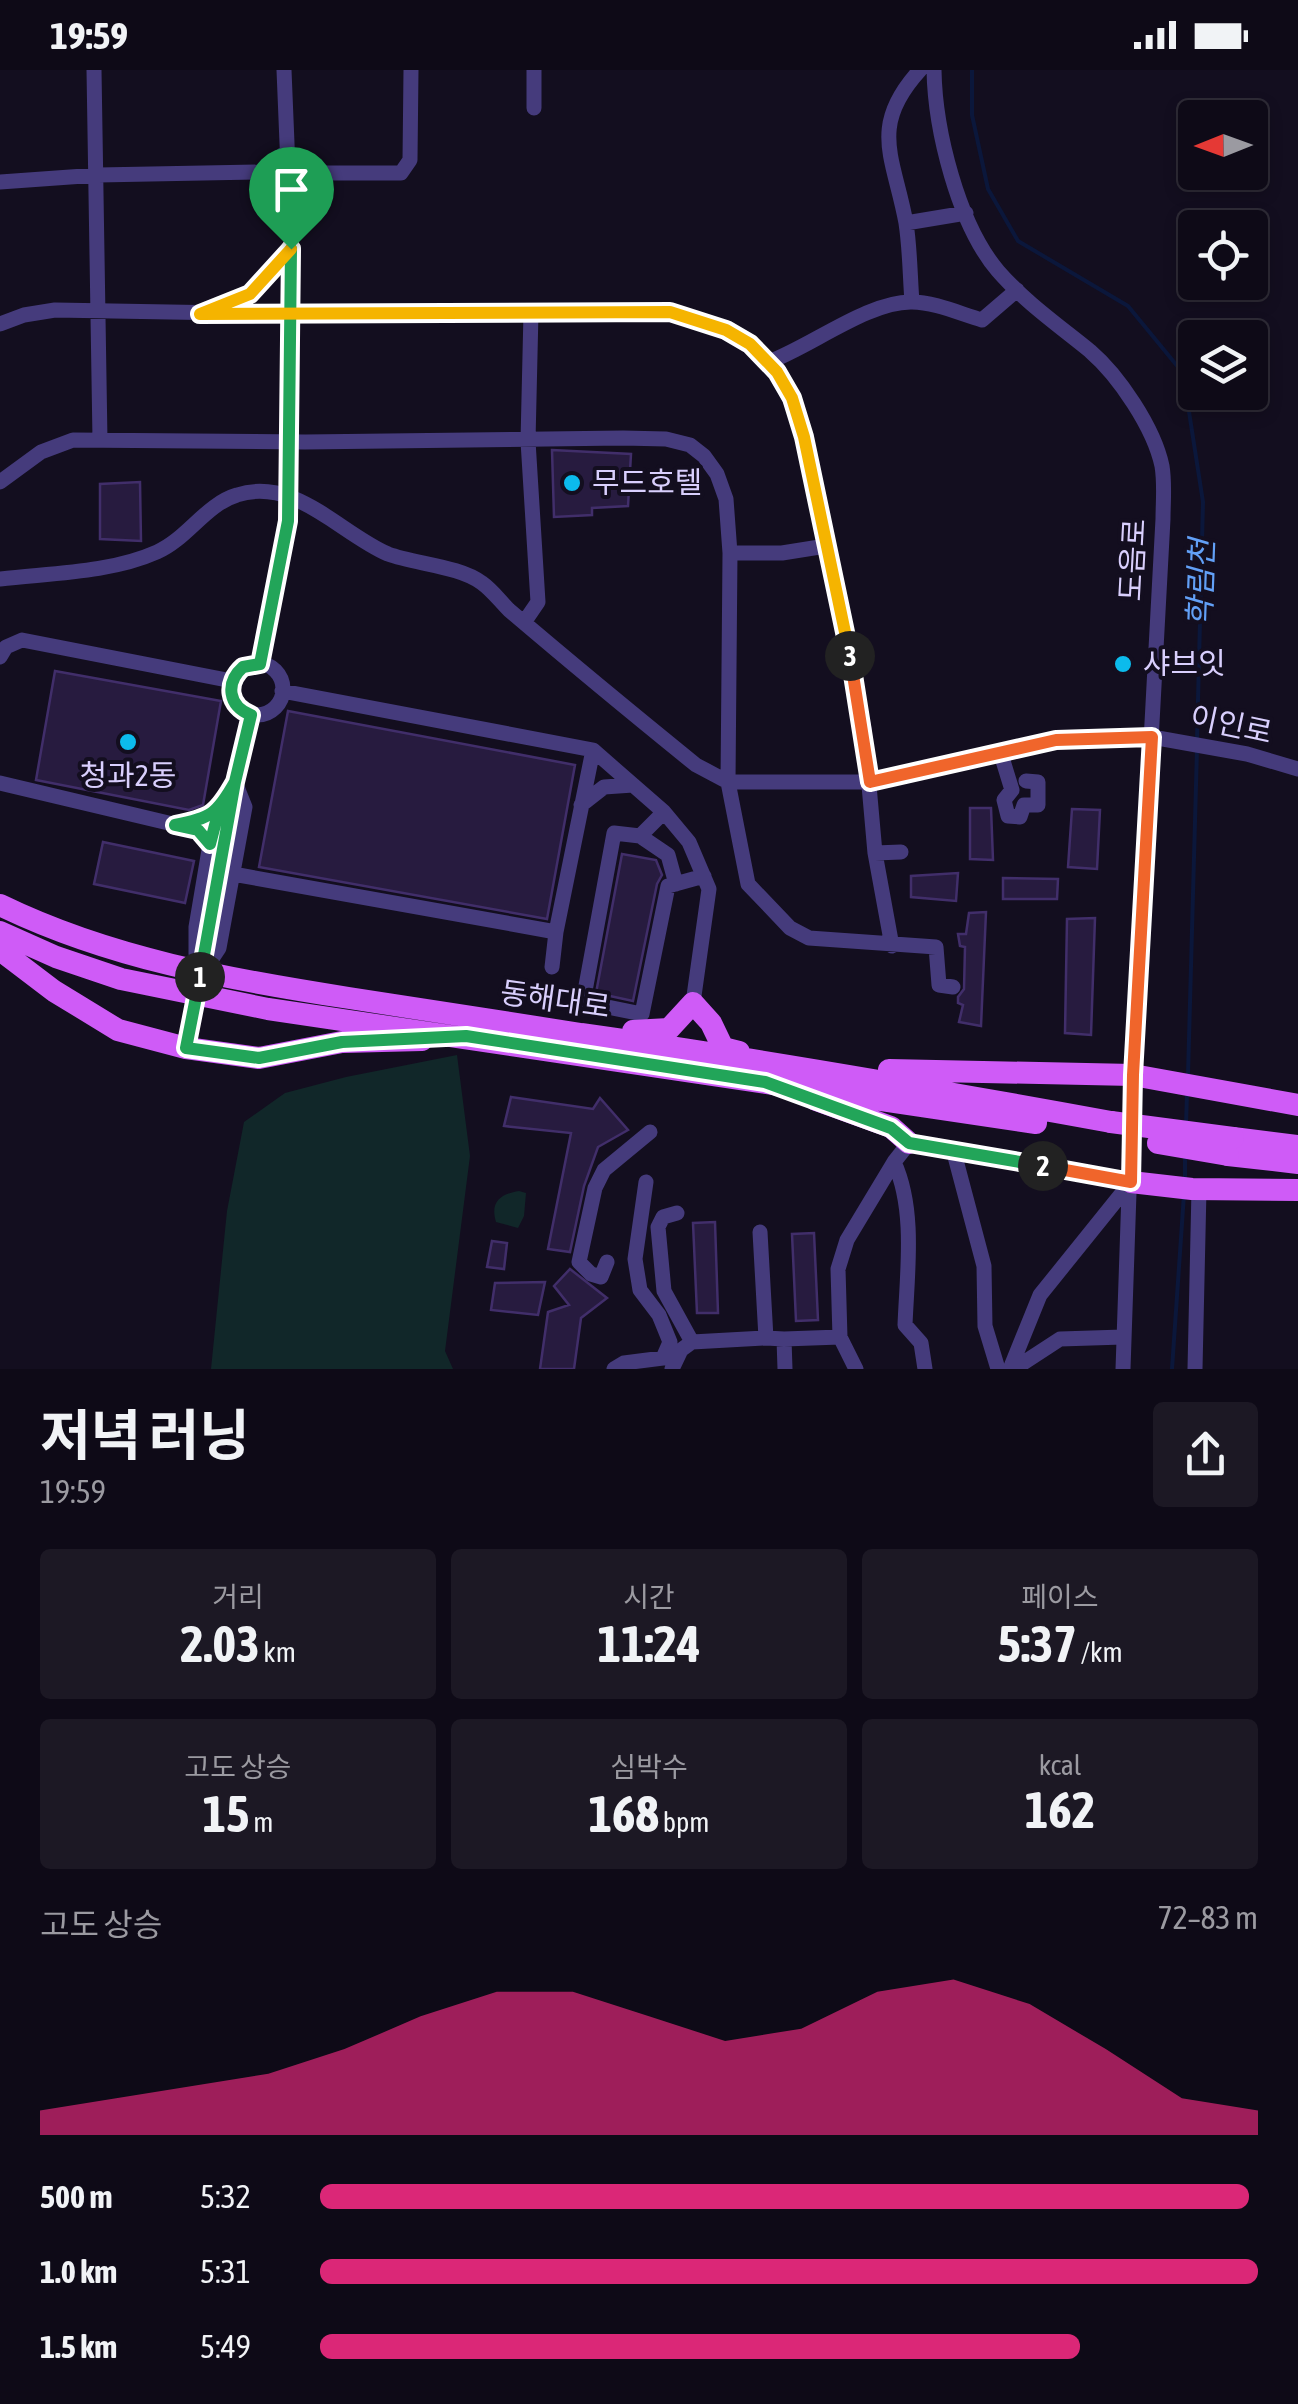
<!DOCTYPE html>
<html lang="ko">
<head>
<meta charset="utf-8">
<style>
	body { margin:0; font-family:"Asap Condensed","Noto Sans KR",sans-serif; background:#1c1824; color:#f1f3f6; height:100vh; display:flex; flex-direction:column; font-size:38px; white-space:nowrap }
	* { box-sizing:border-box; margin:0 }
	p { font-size:32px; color:#9b9aa1 }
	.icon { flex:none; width:55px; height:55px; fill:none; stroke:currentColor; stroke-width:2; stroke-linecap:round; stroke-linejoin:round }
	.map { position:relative; height:1299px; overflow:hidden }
	.details { display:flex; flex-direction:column; background:#0e0a17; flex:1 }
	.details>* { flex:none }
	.needle { width:65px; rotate:269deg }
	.fabs { position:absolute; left:1178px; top:30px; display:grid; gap:20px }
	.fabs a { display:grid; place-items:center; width:90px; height:90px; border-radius:10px; background:#0e0a17; box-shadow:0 5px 15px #0003,0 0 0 2px #2e2b36; font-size:50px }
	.pin { position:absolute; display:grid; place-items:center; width:85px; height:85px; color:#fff; margin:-102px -42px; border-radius:50% 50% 50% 0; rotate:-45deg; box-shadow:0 0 10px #0007 }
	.pin .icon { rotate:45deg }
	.km { position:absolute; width:50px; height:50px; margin:-25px; border-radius:50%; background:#222; color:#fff; font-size:28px; line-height:50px; text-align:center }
	.round { display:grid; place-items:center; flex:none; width:105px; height:105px; border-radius:10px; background:#1c1824 }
	.overview { display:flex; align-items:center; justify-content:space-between; height:170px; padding:0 40px }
	h1 { font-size:55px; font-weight:700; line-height:75px }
	.stats { display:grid; grid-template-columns:repeat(3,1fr); gap:15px; height:170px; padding:10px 40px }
	.stats div { display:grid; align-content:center; border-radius:10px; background:#1c1824; text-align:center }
	.stats b { font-size:50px; font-weight:700 }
	.stats small { font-size:28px; font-weight:400 }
	.stats p { font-size:28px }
	.chart { height:280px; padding:20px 40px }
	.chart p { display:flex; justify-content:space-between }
	.chart svg { width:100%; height:180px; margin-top:10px; fill:#db2777; opacity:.7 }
	ul { padding:0 40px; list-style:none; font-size:32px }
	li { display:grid; grid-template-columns:160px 120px 1fr; align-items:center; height:75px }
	li i { height:25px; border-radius:12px; background:#db2777 }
	.status { display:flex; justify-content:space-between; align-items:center; height:70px; padding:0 50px; background:#0e0a17; direction:ltr }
	.status svg { height:28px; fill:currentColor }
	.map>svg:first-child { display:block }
</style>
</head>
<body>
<div class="status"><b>19:59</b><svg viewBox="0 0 49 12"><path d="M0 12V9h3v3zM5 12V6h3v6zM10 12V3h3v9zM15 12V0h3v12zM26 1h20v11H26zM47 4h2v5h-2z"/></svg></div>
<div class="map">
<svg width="1298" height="1299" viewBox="0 0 1298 1299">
	<rect width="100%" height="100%" fill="#130e1f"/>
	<path fill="#112729" d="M457 985 470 1086 445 1281 453 1299H211L227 1141 244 1052 285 1023 346 1007Z
		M519 1121 526 1123 524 1146 518 1158 496 1152C490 1132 500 1124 519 1121Z"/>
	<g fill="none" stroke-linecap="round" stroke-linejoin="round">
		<path stroke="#0b173b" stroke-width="4" d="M972 0V45L988 119 1018 171 1128 236 1183 303 1203 432 1197 670
			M1188 1005 1197 679
			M1186 1055 1187 1024
			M1185 1110V1084
			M1172 1299 1184 1124"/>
	</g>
	<path fill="#271b3f" stroke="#412e6a" stroke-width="2.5" d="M552 380 631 384 628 436 592 438V445L554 447Z
		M140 412 141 471 100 469V414Z
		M55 601 221 631 203 735 189 740 36 710Z
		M288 641 575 695 547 849 259 797Z
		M970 738H991L993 790 970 789Z
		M1072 739 1100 740 1097 799 1068 797Z
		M103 772 194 791 185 833 94 814Z
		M622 784 656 790 662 805 657 814 633 931 596 923Z
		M958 803 956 831 911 827V806Z
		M1003 808 1058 809 1057 829H1003Z
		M986 842 981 956 959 952 963 935 958 933V927L964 919 965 877 960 876 958 864H966L969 843Z
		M1095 848 1091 965 1065 963 1067 849Z
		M511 1027 593 1039 600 1028 628 1060 598 1077 584 1116 570 1182 548 1179 571 1063 504 1056Z
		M715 1152 718 1243H697L693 1153Z
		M814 1163 818 1250 796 1251 792 1164Z
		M492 1171 507 1173 504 1199 487 1197Z
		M570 1199 607 1228 581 1248 574 1299H540L548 1242 569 1235 554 1216Z
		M545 1212 538 1245 491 1240 495 1213Z"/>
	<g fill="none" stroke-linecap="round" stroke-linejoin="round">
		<path stroke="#453b7c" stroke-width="15" d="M94 0 100 370
			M934 0C935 60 958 154 998 201 1025 232 1058 255 1090 281 1119 306 1154 358 1162 396 1165 414 1163 432 1163 449L1133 1005 1123 1299
			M534 38V0
			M0 112 98 105 262 102 286 82 307 103H401L410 90 411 0
			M906 153 966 143
			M912 232C910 206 910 179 906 153 894 87 868 57 920 0
			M213 239 250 224 291 179
			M0 254 24 245 55 240 290 244 670 242C750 263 779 288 804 367L864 659 875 783 892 876
			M766 293C809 278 868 231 912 232 934 232 961 244 982 250L1017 220
			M0 412 41 382 73 370 305 372 623 368 666 369 690 375 704 386 717 404 726 429 730 483 728 712 748 814 790 858 809 868 936 877 939 915 953 917
			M730 483H782L826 476
			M0 509C51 503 110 503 157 482 187 469 206 434 237 425 294 406 341 464 388 484 415 494 460 496 482 513 492 520 500 531 509 540 570 592 633 644 696 695L728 712H870L1056 670 1152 667 1247 684 1298 699
			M525 551 538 532 528 371 531 242
			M0 587 6 577 22 570 232 611
			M231 619a26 26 0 1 1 52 0a26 26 0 1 1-52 0Z
			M260 594 288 451 291 171 284 0
			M282 621 593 680 664 742 689 772 709 819 693 933
			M1000 681 1012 720 1004 730 1008 746 1020 747 1024 735H1038V712L1026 711
			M0 713 198 760 210 774 196 857V884
			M581 735 604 717 633 715
			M664 742 640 766 614 763 583 932 642 944 668 816 704 806
			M183 753C207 749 218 742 230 720
			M230 754 235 712 251 645
			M640 766 668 785 676 814
			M875 783 901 782
			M233 804 556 862 593 680
			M213 887 219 878 245 737 235 712
			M552 897 556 862
			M953 1079 984 1196 985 1256 998 1299
			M894 1092C916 1140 907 1203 905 1255L921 1273 925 1299
			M677 1143 663 1147 658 1157 664 1221 692 1272 766 1268
			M760 1162 766 1268 784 1269
			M607 1192 601 1207 591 1204 579 1192 595 1118 604 1100 650 1062
			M614 1299 624 1293 663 1288 670 1272 659 1245 640 1220 635 1189 646 1112
			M672 1299 681 1280 692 1272
			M785 1299 784 1269 840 1267
			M856 1299 840 1267 838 1199 847 1170 894 1092 909 1073 1131 1112
			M1010 1299 1040 1225 1131 1112
			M1014 1299 1060 1269 1123 1267
			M1195 1299 1199 1119 1205 1120"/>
		<path stroke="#cf5bf7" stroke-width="22" d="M0 835C111 889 228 909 349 928 427 940 504 952 581 964 759 989 935 1020 1111 1052
			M0 862 56 887 121 909 268 939 1036 1053
			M0 880 54 921 118 960 186 978 259 988 342 972 422 970
			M633 961 669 959 693 933 711 953 723 978 739 982
			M889 1000 1133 1005 1298 1035
			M816 1030 891 1057 909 1073
			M1233 1068 1298 1076
			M1228 1085 1298 1093
			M1131 1112 1192 1119 1298 1120"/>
		<path stroke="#453b7c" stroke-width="15" d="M186 978 230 754"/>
		<path stroke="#cf5bf7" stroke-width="22" d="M1111 1052 1233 1068
			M1158 1073 1228 1085"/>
	</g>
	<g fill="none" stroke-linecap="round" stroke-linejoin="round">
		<g stroke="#fff" stroke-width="20">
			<path id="split-1" d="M200 907 235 712C217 744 211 748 175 755L198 760 210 774 219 740 235 712 251 645C228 636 225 613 243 597L260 594 288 451 291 179"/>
		</g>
		<g stroke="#fff" stroke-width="20">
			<path id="split-2" d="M200 907 186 978 259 988 342 972 466 966 765 1012 891 1058 909 1073 1043 1096"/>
		</g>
		<g stroke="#fff" stroke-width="20">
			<path id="split-3" d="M850 586 870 712 1056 670 1152 667 1133 1005 1131 1112 1043 1096"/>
		</g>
		<g stroke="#fff" stroke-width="20">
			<path id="split-4" d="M291 179 250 224 200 244 670 242 726 260 750 274 777 302 792 328 804 367 850 586"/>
		</g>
		<use href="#split-1" stroke="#22a559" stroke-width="12"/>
		<use href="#split-2" stroke="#22a559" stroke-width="12"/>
		<use href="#split-3" stroke="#f0652b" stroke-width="12"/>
		<use href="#split-4" stroke="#f5b400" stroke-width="12"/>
	</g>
	<g fill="#0cbbec" stroke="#130e1f" stroke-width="4">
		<circle cx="572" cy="413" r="10"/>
		<circle cx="1123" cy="594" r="10"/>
		<circle cx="128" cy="672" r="10"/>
	</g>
	<g text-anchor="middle" stroke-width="8" stroke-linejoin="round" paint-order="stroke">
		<g font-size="30" fill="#d9cffd" stroke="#130e1f" text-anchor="start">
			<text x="592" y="423">무드호텔</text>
			<text x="1143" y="604">샤브잇</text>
			<text x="128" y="716" text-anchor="middle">청과2동</text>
		</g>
		<g font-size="30" fill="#d9cffd" stroke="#130e1f">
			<text transform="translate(1133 490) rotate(-87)" y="10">도음로</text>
			<text transform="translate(1231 655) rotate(12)" y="10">이인로</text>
			<text transform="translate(555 930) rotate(8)" y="10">동해대로</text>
		</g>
		<g font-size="32" font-style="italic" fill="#62a0f7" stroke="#130e1f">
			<text transform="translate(1201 513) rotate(-88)" y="11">학림천</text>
		</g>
	</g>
</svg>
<div class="fabs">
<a><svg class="needle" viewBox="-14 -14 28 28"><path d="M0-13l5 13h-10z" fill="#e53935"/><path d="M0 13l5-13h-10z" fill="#9b9aa1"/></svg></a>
<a><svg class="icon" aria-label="locate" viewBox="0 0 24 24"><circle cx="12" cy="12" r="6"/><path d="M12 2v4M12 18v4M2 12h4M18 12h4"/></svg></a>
<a><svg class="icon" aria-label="layers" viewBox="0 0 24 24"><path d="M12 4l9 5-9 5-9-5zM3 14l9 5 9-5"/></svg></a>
</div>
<div class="pin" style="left:291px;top:179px;background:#1e9e55"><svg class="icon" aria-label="arrive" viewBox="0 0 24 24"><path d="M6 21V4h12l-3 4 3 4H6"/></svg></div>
<b class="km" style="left:200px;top:907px">1</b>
<b class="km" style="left:1043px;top:1096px">2</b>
<b class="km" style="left:850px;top:586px">3</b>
</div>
<section class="details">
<div class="overview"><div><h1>저녁 러닝</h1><p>19:59</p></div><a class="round"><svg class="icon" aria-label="share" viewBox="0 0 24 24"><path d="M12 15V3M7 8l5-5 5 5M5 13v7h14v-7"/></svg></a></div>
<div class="stats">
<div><p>거리</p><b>2.03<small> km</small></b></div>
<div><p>시간</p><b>11:24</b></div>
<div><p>페이스</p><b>5:37<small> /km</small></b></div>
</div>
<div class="stats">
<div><p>고도 상승</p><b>15<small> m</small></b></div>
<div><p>심박수</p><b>168<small> bpm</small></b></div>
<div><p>kcal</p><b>162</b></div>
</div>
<div class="chart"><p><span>고도 상승</span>72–83 m</p>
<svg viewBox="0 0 160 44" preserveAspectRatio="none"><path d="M0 44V38L10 35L20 32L30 29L40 23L50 15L60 9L70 9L80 15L90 21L100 18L110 9L120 6L130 12L140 23L150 35L160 38V44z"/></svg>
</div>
<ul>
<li><b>500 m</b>5:32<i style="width:99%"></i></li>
<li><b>1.0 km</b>5:31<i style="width:100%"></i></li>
<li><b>1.5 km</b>5:49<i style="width:81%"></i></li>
</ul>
</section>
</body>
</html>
